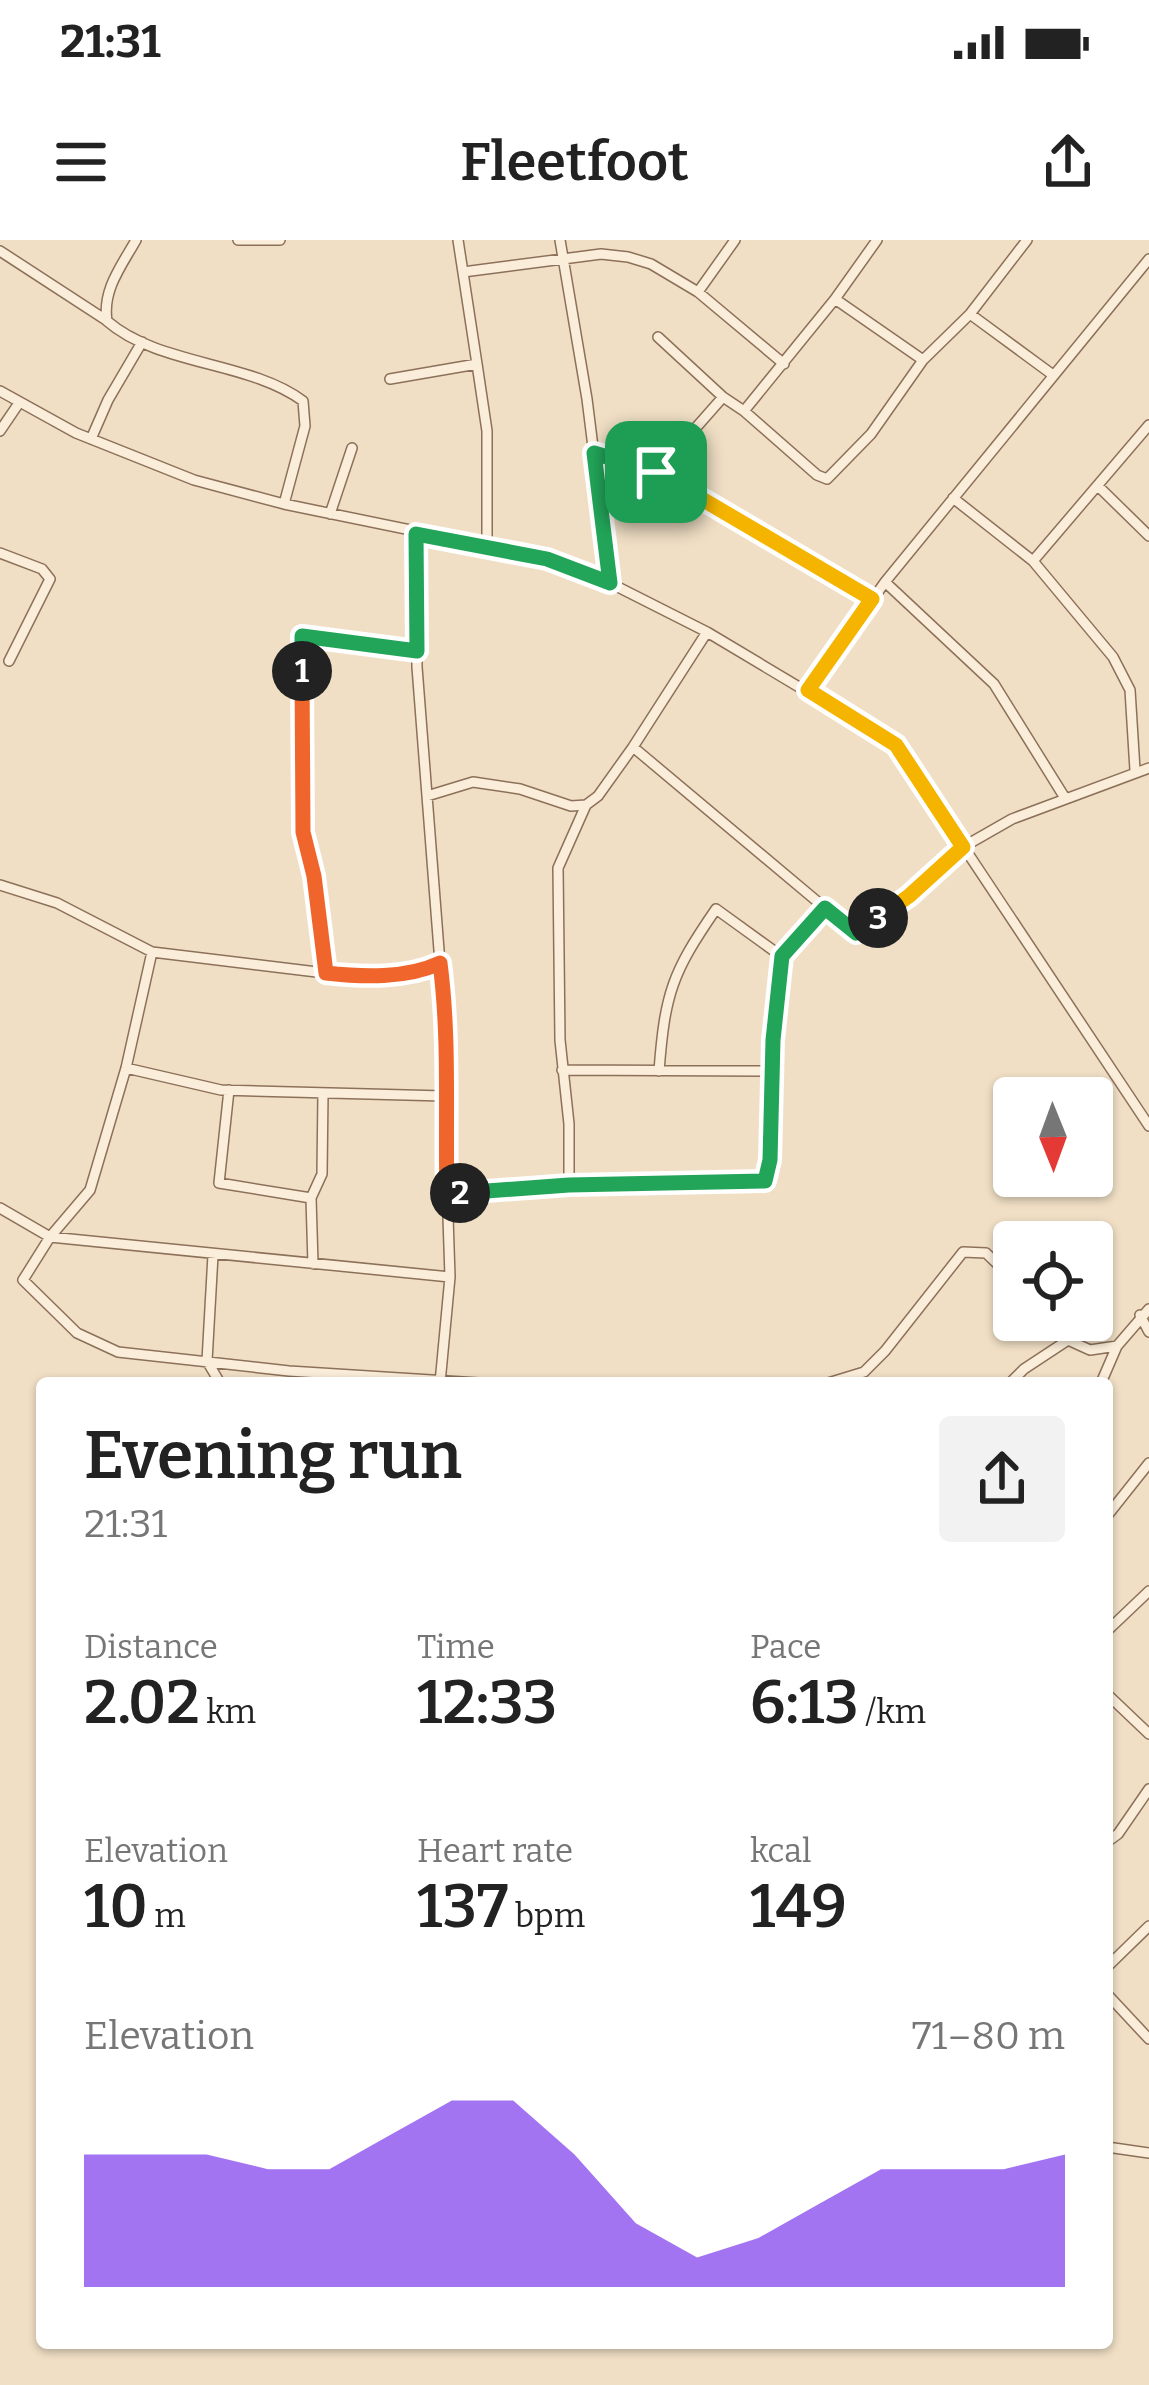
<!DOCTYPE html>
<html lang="en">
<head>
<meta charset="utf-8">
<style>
	body { margin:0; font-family:Bitter,serif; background:#f2f2f2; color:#222; height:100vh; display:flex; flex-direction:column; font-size:45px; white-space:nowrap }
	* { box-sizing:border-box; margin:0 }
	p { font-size:39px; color:#767676 }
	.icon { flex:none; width:66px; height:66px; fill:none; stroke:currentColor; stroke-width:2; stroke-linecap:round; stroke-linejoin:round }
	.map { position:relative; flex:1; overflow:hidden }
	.sheet { position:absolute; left:36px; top:1137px; width:1077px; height:972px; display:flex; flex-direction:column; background:#fff; border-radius:12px; box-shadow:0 3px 9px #0004 }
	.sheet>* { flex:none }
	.needle { width:78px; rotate:179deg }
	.buttons { position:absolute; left:993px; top:837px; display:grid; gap:24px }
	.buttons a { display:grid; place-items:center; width:120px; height:120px; border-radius:12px; background:#fff; box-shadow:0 3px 9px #0004; font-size:60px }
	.pin { position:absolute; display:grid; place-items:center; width:102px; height:102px; color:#fff; margin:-51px; border-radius:24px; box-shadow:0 6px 18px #0006 }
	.km { position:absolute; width:60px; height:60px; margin:-30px; border-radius:50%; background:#222; color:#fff; font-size:33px; line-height:60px; text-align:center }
	.round { display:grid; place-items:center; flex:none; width:126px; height:126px; border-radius:12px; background:#f2f2f2 }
	.overview { display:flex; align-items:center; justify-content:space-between; height:204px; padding:0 48px }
	h1 { font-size:66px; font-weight:600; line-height:90px }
	.metrics { display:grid; grid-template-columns:repeat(3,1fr); gap:18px; height:204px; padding:12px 48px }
	.metrics div { display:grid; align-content:center }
	.metrics b { font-size:60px; font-weight:600 }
	.metrics small { font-size:33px; font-weight:400 }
	.metrics p { font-size:33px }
	.chart { height:336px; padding:24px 48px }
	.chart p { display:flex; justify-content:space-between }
	.chart svg { width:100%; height:216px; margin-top:12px; fill:#7c3aed; opacity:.7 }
	.status { display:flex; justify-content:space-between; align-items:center; height:84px; padding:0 60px; background:#fff; direction:ltr }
	.status svg { height:33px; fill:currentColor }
	header { display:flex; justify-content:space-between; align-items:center; height:156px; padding:0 48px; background:#fff; font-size:54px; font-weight:600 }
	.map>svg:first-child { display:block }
</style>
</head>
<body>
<div class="status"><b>21:31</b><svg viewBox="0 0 49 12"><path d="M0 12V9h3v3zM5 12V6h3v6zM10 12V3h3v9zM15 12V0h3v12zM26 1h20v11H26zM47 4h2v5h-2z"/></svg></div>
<header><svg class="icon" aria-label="menu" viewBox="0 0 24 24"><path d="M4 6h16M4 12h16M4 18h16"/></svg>Fleetfoot<svg class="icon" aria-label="share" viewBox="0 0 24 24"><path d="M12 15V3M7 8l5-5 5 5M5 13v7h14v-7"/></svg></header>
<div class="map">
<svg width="1149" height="2145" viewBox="0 0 1149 2145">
	<rect width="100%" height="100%" fill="#f0dfc5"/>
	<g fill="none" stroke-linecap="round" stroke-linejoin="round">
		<g stroke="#8d705a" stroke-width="12">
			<path id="minor" d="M136 0C122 25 102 50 107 81 159 126 249 121 303 161L305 186 284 264
				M238 0H280
				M458 0 477 124
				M560 0 587 159 610 343
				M0 11 106 80
				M463 32 601 14 628 17 651 24 698 52 784 124
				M698 52 735 0
				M835 59 923 120
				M970 74 1053 135
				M658 97 723 157
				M390 139 477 124 487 191V305
				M0 151 76 193 194 240 284 264 547 318 610 343 707 392 896 505 1149 886
				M744 171 817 235 827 239 871 194 923 120 970 74 1027 0
				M0 191 19 163
				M91 199 108 160 142 102
				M594 213 656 233 723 157 744 171 835 59 877 0
				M656 233 871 360
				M1098 246 1149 296
				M953 258 1033 321 1113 417 1130 450 1135 530
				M330 274 352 208
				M0 313 42 329 50 339 9 421
				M1033 321 1149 185
				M885 342 994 444 1065 558
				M809 450 885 342 1149 19
				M633 507 825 668
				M427 556 473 542 520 549 571 566 586 565 598 556 633 507 707 392
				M0 645 57 663 152 712 358 737 421 730 440 723 417 427 416 294
				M152 712 126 828 90 950 50 997 23 1040 77 1093 118 1112 289 1131 479 1143
				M326 733 314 636 303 592 302 396 417 411
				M126 828 221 850 444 856
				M562 830 773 831
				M659 831C665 753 672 733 716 669L781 716
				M229 850 219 943 311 958 322 934 323 853
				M569 945 765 941 770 921 773 800 781 716 825 668 856 693 909 656 963 607 1012 579 1149 528
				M447 954 569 945V884L560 800 558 628 586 565
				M311 958 313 1024
				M0 968 50 997 450 1037 444 856 447 780 440 723
				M213 1015 207 1121 220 1143
				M1140 1075 1149 1092
				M1068 1100 1090 1110 1117 1106
				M440 1143 450 1037
				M828 1143 864 1132 885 1111 963 1012 986 1013 1014 1040
				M1010 1143 1024 1129 1068 1100 1053 1080
				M1101 1143 1117 1106 1149 1069
				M1107 1276 1149 1223
				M1107 1391 1149 1351
				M1107 1454 1149 1494
				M1107 1602 1118 1594 1149 1549
				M1107 1727 1149 1686
				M1107 1754 1149 1799
				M1107 1907 1149 1913"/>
		</g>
		<use href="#minor" stroke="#faedd9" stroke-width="9"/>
	</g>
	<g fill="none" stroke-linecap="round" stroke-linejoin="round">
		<g stroke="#fff" stroke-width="24">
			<path id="split-1" d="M302 431V396L417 411 416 294 547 319 610 343 594 213 656 232"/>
		</g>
		<g stroke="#fff" stroke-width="24">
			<path id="split-2" d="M302 431 303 592 314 636 326 733C362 737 406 739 440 723 450 800 445 876 447 954L460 953"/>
		</g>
		<g stroke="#fff" stroke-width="24">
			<path id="split-3" d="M460 953 569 945 765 941 770 920 773 800 782 716 825 668 856 693 878 678"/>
		</g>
		<g stroke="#fff" stroke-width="24">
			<path id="split-4" d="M656 232 872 359 808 450 896 505 963 607 909 656 878 678"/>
		</g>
		<use href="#split-1" stroke="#22a559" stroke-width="15"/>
		<use href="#split-2" stroke="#f0652b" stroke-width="15"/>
		<use href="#split-3" stroke="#22a559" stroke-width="15"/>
		<use href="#split-4" stroke="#f5b400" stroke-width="15"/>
	</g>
</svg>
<div class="buttons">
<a><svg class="needle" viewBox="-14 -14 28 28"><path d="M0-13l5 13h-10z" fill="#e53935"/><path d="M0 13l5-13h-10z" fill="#767676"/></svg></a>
<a><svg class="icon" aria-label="locate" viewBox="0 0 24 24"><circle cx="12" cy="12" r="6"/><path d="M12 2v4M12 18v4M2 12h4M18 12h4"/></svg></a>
</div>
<div class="pin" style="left:656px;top:232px;background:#1e9e55"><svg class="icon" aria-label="arrive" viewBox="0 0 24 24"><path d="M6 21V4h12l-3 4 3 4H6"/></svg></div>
<b class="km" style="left:302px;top:431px">1</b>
<b class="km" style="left:460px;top:953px">2</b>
<b class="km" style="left:878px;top:678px">3</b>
<section class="sheet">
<div class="overview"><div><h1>Evening run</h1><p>21:31</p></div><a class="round"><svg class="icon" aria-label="share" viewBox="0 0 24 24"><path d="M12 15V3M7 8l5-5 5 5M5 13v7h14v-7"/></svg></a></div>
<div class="metrics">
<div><p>Distance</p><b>2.02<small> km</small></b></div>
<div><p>Time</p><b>12:33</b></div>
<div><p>Pace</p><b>6:13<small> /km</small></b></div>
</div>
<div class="metrics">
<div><p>Elevation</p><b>10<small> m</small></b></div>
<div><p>Heart rate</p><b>137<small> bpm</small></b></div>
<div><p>kcal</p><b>149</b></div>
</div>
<div class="chart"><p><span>Elevation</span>71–80 m</p>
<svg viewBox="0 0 160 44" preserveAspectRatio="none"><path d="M0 44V17L10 17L20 17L30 20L40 20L50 13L60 6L70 6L80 17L90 31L100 38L110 34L120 27L130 20L140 20L150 20L160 17V44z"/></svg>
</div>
</section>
</div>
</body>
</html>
